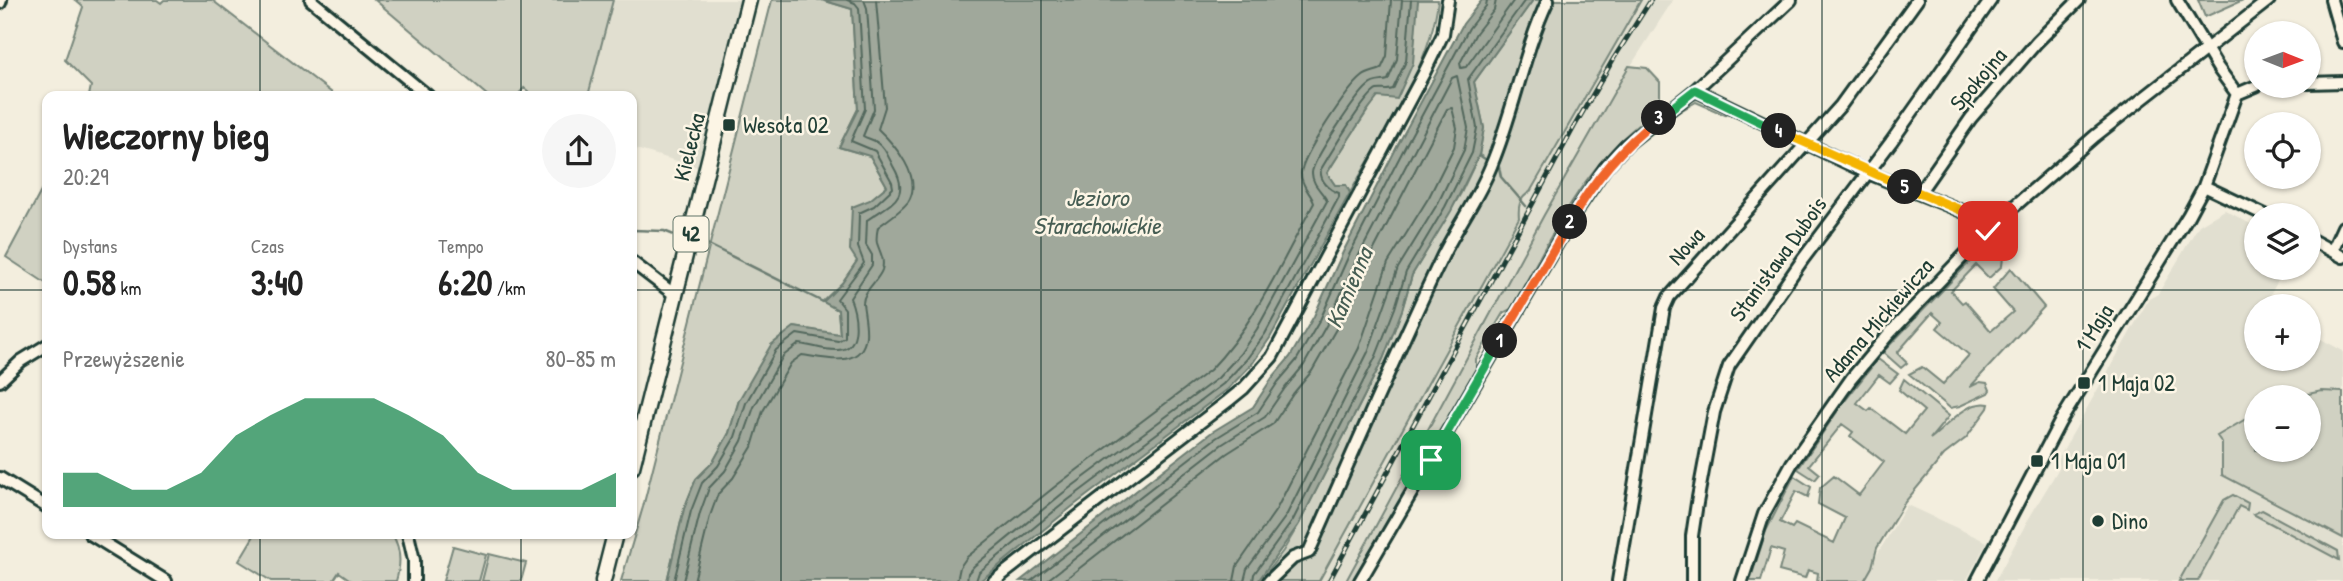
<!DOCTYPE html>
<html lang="pl">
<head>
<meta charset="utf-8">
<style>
	body { margin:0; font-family:"Patrick Hand",sans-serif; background:#f6f6f6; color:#222; height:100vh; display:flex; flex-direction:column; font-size:26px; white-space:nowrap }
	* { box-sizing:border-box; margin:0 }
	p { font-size:23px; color:#767676 }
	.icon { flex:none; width:38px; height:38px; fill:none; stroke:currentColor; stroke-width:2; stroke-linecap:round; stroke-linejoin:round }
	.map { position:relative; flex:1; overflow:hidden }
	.drawer { position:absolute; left:42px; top:91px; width:595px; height:448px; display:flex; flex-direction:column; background:#fff; border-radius:14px; box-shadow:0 2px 5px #0004 }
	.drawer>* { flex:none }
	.needle { width:46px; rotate:91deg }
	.tools { position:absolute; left:2244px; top:21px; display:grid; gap:14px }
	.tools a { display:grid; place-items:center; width:77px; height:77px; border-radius:50%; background:#fff; box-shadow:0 2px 5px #0004; font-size:35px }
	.pin { position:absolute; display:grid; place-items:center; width:60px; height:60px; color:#fff; margin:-30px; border-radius:14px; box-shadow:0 4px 10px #0006 }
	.km { position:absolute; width:35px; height:35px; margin:-18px; border-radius:50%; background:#222; color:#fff; font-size:19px; line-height:35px; text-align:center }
	.round { display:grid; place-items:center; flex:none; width:74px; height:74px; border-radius:37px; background:#f6f6f6 }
	.headline { display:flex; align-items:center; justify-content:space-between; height:119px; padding:0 21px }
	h1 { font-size:38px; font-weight:800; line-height:52px }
	.figures { display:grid; grid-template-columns:repeat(3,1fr); gap:10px; height:119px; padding:7px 21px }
	.figures div { display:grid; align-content:center }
	.figures b { font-size:35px; font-weight:800 }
	.figures small { font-size:19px; font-weight:400 }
	.figures p { font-size:19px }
	.chart { height:196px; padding:14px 21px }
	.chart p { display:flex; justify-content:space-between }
	.chart svg { width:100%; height:126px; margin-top:7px; fill:#0b8043; opacity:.7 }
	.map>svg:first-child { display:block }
</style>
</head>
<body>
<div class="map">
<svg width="2343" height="581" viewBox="0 0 2343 581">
	<rect width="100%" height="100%" fill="#f3eede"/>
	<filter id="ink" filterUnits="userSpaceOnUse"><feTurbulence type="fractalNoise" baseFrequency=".0143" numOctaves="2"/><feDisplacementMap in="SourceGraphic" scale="14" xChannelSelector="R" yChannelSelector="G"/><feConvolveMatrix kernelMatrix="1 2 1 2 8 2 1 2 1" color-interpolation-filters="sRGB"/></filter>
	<g filter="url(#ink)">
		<path fill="#e1dfd0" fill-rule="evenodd" d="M613 0H740L698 167 632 148V96H588Z
			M1641 0H1673L1605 106 1346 581H1319L1519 218 1518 207 1524 196 1531 192Z
			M2225 210 2256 227V268H2285L2264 306H2256V359H2308V332L2343 351V581H1995L2028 520 2059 468 2057 461 2149 299 2158 294 2199 225ZM2256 397H2308V450H2256Z
			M1907 505 1987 542 1966 581H1861Z"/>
		<path fill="#d0d1c2" stroke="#78877b" stroke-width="2" d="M75 0H157L161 3 164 0H212L336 96H89L91 86 65 60 83 7Z
			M375 0H613L588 96H534L524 88 517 96H488Z
			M772 0H822L852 9 858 109 839 147 870 156 887 186 870 200 857 261 842 283 823 301 838 310 840 335 795 327 739 400 729 433 713 462 696 479 684 509 667 581H621L643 507Z
			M1418 0H1438C1431 66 1382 135 1350 193L1346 185H1335L1327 174C1359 117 1408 66 1418 0Z
			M1533 0H1641L1530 192C1519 198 1518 207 1519 218L1319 581H1260L1283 551 1299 524 1383 359 1402 310 1412 275 1461 193 1479 155 1484 128 1474 82Z
			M2198 0H2243L2205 17Z
			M1629 66 1647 68 1660 82V109C1587 155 1552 237 1511 309L1503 313 1476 359V371L1352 581H1346L1544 215Z
			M1700 98 1728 109 1725 115 1696 102 1675 114V111L1690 101Z
			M46 182H47V284L6 257Z
			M1990 241 2003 258 2002 266 1989 278 1976 265 1951 291 1962 303 1965 301 1991 331 2013 312 1993 289 2011 268 2044 307 1970 387 1980 382 1987 383 1990 390 1988 393 1960 406 1950 408 1909 374 1922 367 1943 384 1969 355 1937 328 1942 322 1932 313 1897 353 1907 363 1901 368 1883 352Z
			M1878 359 1898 374 1890 383 1879 375 1857 403 1868 411 1871 408 1905 434 1924 411 1899 390 1904 379 1949 416 1930 439C1946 428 1965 400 1989 404L1988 408 1966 438 1944 455 1905 502 1877 548 1872 567 1864 581H1817L1818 573 1808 570 1805 578 1779 571 1784 552 1771 548 1761 581H1750L1766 531 1794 476 1811 487 1808 497 1796 491 1780 522 1792 528 1795 524 1834 543 1845 518 1818 504 1820 488 1834 476 1859 495 1884 462 1850 436 1853 432 1842 424 1809 465 1820 474 1815 480 1798 469 1841 406Z
			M2322 391 2343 392V538L2222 475V443L2217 436 2256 413V450H2308V397H2294Z
			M2233 495 2248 503 2247 510 2239 506 2198 581H2179L2224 500Z
			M2262 510 2338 551 2339 560 2253 514Z
			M255 534H392C401 548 401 565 396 581H352L339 572 333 581H271L239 561Z
			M453 546 486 555 479 581H443Z
			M489 554 526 563 521 581H482Z"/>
		<path fill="#a0a89b" stroke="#6c7d72" stroke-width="2" d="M822 0H1418L1413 63 1397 99 1378 97 1367 111 1327 173 1335 185H1346L1350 193 1270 338 1252 364 1228 389 1073 506 980 581H667L684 509 696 479 713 462 729 433 739 400 771 345 794 327 840 334 838 310 823 302 842 283 857 261 850 250 852 207 870 200 887 186 870 156 839 147 858 109 852 9Z
			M1482 0H1533L1474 82 1484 128 1479 155 1451 211 1412 275 1402 310 1383 359 1299 524 1258 581H1020L1212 432 1253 407 1272 378 1290 357 1314 316 1343 252 1402 137 1463 24Z"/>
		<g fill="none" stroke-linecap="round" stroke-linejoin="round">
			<path stroke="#53685d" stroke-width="2" d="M1496 0 1494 10 1476 33 1460 63 1461 68 1466 67 1514 0
				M674 581 691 511 702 483 718 466 735 437 746 403 776 350 797 334 838 341 845 337V309L837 299 864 263 858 247 859 213 874 206 893 188 892 182 875 151 851 141 865 109 859 8 855 3 847 0
				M683 581 700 513 709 488 725 471 742 441 754 407 783 356 799 344C811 345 825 351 838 350 863 349 856 313 850 298L872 265V255L866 245 867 220C891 203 912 198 893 166 889 158 885 147 878 143 873 139 868 139 863 136L874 109 867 8 864 0
				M694 581 710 516 718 494 733 478 752 447 763 411 791 363 802 355C824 358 862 370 866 336 867 325 864 313 863 303 863 291 878 281 882 270 885 259 880 253 877 243 876 239 877 232 878 227 887 220 900 212 908 202 924 178 894 144 878 129L885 107 876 0
				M957 581 960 567 967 557 1057 485 1210 370C1256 322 1282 261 1314 203 1311 193 1301 186 1301 174 1301 157 1348 88 1362 77 1368 72 1375 72 1381 69L1387 56 1391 0
				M967 581 968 573 974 566 1063 493 1218 378 1240 354 1257 329 1327 201C1323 192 1312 185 1312 173 1312 161 1357 95 1368 86 1374 80 1382 82 1388 80L1397 59 1402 0
				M976 581 979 572 1068 500 1223 384 1246 360 1265 334 1339 197V193C1329 190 1319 180 1321 169 1329 156 1366 93 1377 90 1383 89 1388 91 1393 89L1406 61 1411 0
				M1031 581 1216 438 1258 412 1278 382 1296 361 1320 320 1349 255 1408 141 1469 28 1486 6 1487 0
				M1046 581 1221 445 1265 417 1285 388 1304 365 1327 324 1357 259 1452 78 1457 76 1468 128 1464 150 1438 203 1398 268 1368 352 1286 516 1247 569 1244 581
				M1063 581 1226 454 1273 424 1293 394 1312 371 1336 329 1367 263 1447 109 1452 108 1457 128 1454 147 1429 197 1388 263 1359 348 1276 510 1237 566 1234 581
				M1253 581 1254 574 1293 520 1376 356 1395 308 1406 272 1445 207 1472 153 1477 128 1468 79 1525 0"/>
			<path stroke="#6c7d72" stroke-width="2.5" d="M1479 155 1488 161
				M1496 165 1499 167 1501 177 1526 206
				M632 230 664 231 679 237
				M699 240 823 302"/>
			<g stroke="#1f3d34" stroke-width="16">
				<path id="minor" d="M311 0 428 96
					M2177 0 2218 68 2237 94
					M2331 0 2343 42
					M0 3 1 0
					M2308 83 2343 82
					M1695 90 1866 172 1994 224
					M2237 94 2256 86
					M2204 186 2265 215
					M1919 193 1971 118 2037 42 2079 0
					M2308 238 2343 257
					M2332 251 2343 227
					M632 262 675 295
					M0 381 21 361 47 345
					M0 478 47 507
					M90 534 166 581
					M408 534 414 560V581
					M994 581 1228 401 1244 388 1272 357 1424 73 1443 34 1448 0
					M1269 581 1293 558 1309 552C1353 453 1396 353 1443 255 1458 225 1478 198 1491 166 1514 112 1523 53 1548 0
					M1360 581 1575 213 1605 168 1626 145 1695 90 1791 0
					M1618 581 1664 308 1669 297 1841 105 1917 0
					M1692 581V536L1697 503 1714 412 1729 366 1803 259 1891 142 1991 0
					M1742 581 1764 514 1792 463 1851 379 1887 336 1994 224 2095 136 2269 0
					M1977 581 2060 422 2188 216 2204 186 2237 94"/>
			</g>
			<g stroke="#1f3d34" stroke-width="19">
				<path id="major" d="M632 467 749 0
					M603 581 615 534"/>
			</g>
			<use href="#minor" stroke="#fcf5e5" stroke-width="10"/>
			<use href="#major" stroke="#fcf5e5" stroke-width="14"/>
			<g stroke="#1f3d34" stroke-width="5">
				<path id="rail" d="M1329 581 1574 127 1614 58 1651 0"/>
			</g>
			<use href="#rail" stroke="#fcf5e5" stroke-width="2.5" stroke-dasharray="8" stroke-linecap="butt"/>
		</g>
	</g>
	<g fill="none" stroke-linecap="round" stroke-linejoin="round" filter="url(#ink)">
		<g stroke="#fff" stroke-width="14">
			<path id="split-1" d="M1431 460 1500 341"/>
		</g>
		<g stroke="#fff" stroke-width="14">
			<path id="split-2" d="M1500 341 1570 222"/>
		</g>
		<g stroke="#fff" stroke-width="14">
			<path id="split-3" d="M1570 222C1594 180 1621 147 1659 118"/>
		</g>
		<g stroke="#fff" stroke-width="14">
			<path id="split-4" d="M1659 118 1695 90 1779 131"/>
		</g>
		<g stroke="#fff" stroke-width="14">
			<path id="split-5" d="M1779 131 1905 187"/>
		</g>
		<g stroke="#fff" stroke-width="14">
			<path id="split-6" d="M1905 187 1994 224 1988 231"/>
		</g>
		<use href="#split-1" stroke="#22a559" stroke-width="9"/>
		<use href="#split-2" stroke="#f0652b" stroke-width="9"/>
		<use href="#split-3" stroke="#f0652b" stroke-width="9"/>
		<use href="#split-4" stroke="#22a559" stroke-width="9"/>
		<use href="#split-5" stroke="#f5b400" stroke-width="9"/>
		<use href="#split-6" stroke="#f5b400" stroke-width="9"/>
	</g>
	<path fill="none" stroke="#1f3d34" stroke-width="2" stroke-opacity="0.55" d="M260 0V96M521 0V96M781 0V581M1041 0V581M1302 0V581M1562 0V581M1822 0V581M2083 0V581M0 290H47M632 290H2343M260 534V581M521 534V581"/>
	<g fill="#1f3d34" stroke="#fcf5e5" stroke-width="2.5">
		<rect x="722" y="118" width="14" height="14" rx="3.5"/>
		<rect x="2077" y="376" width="14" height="14" rx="3.5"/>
		<rect x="2030" y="454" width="14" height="14" rx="3.5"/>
		<circle cx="2098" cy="521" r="7"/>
	</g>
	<g text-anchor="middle" stroke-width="5" stroke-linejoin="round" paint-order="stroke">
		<rect fill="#fcf5e5" stroke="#617469" stroke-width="2" x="673.5" y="216.5" width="35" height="35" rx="5"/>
		<g font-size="21" font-weight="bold" fill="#1f3d34">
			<text x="691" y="241">42</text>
		</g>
		<g font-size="23" fill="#1f3d34" stroke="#fcf5e5">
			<text transform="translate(1978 79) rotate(-50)" y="8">Spokojna</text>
			<text transform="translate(689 147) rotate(-76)" y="8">Kielecka</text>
			<text transform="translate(1686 246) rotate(-48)" y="8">Nowa</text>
			<text transform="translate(1778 259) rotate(-54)" y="8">Stanisława Dubois</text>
			<text transform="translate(1878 320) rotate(-49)" y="8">Adama Mickiewicza</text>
			<text transform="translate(2094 328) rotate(-58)" y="8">1 Maja</text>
		</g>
		<g font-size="23" fill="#1f3d34" stroke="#fcf5e5" text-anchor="start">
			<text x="743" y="133">Wesoła 02</text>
			<text x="2098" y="391">1 Maja 02</text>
			<text x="2051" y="469">1 Maja 01</text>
			<text x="2112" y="529">Dino</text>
		</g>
		<g font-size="24" font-style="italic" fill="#465d53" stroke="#fcf5e5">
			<text x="1097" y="206">Jezioro<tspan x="1097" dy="28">Starachowickie</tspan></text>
			<text transform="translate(1349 288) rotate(-67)" y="8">Kamienna</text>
		</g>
	</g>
</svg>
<div class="tools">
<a><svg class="needle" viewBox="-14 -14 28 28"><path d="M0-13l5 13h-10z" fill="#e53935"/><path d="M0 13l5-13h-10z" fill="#767676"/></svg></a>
<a><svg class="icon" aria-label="locate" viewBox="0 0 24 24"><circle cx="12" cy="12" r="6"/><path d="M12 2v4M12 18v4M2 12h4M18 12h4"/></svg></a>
<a><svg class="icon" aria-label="layers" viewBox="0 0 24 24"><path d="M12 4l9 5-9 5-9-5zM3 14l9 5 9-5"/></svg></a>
<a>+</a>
<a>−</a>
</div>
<div class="pin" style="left:1431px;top:460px;background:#1e9e55"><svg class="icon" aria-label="arrive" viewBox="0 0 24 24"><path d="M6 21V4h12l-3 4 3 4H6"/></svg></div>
<div class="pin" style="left:1988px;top:231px;background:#d93025"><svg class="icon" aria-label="check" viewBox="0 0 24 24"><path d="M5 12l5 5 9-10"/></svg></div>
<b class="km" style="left:1500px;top:341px">1</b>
<b class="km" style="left:1570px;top:222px">2</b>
<b class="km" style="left:1659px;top:118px">3</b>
<b class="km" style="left:1779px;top:131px">4</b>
<b class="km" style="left:1905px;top:187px">5</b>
<section class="drawer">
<div class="headline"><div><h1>Wieczorny bieg</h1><p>20:29</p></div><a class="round"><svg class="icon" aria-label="share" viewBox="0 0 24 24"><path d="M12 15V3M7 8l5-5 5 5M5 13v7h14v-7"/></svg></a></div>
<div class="figures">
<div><p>Dystans</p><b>0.58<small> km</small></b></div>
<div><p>Czas</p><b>3:40</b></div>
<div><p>Tempo</p><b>6:20<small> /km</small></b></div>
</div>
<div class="chart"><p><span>Przewyższenie</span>80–85 m</p>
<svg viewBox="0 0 160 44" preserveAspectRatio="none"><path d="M0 44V32L10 32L20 38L30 38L40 32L50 19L60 12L70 6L80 6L90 6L100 12L110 19L120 32L130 38L140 38L150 38L160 32V44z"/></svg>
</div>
</section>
</div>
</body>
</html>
